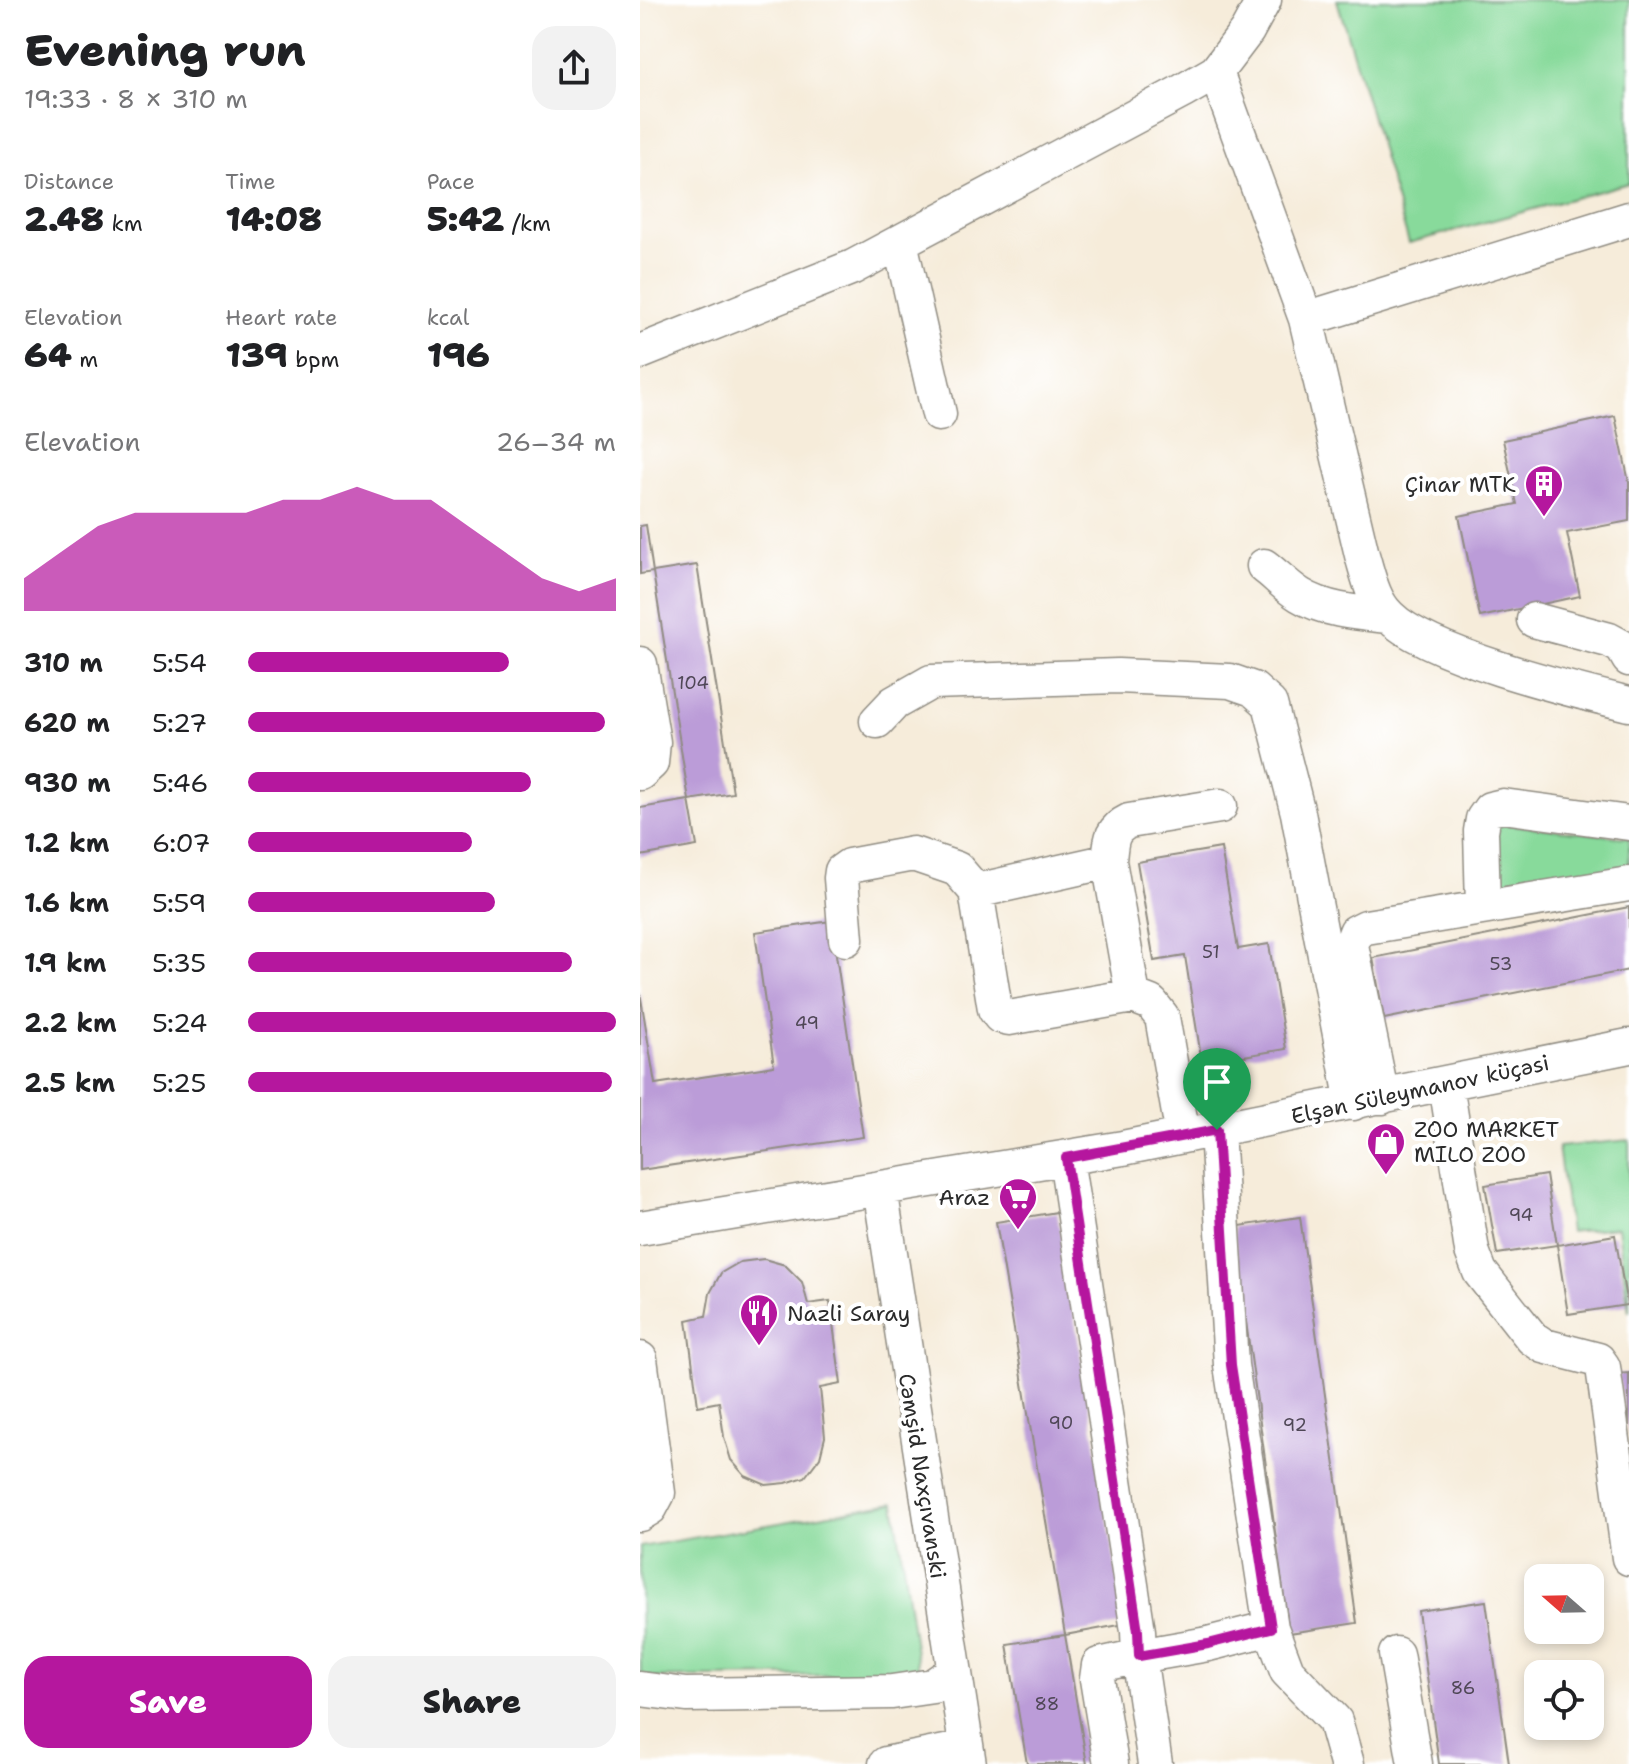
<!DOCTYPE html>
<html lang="en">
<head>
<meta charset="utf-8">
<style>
	body { margin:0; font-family:"Shantell Sans",sans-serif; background:#f2f2f2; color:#202124; height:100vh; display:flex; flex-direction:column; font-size:30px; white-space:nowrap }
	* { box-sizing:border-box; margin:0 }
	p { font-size:26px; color:#757577 }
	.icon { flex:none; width:44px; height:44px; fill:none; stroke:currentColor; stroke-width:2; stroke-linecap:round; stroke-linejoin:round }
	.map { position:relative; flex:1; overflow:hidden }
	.drawer { display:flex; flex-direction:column; background:#fff; width:640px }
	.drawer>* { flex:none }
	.needle { width:52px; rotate:290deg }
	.buttons { position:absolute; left:884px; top:1564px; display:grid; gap:16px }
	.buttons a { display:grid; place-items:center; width:80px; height:80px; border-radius:16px; background:#fff; box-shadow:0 4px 12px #0003; font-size:40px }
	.pin { position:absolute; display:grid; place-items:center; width:68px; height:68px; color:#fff; margin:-82px -34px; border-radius:50% 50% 50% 0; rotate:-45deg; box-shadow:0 0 8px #0007 }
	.pin .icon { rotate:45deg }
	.round { display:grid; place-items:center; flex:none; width:84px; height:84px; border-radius:24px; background:#f2f2f2 }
	.head { display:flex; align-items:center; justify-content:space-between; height:136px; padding:0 24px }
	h1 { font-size:44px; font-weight:800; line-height:60px }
	.metrics { display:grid; grid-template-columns:repeat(3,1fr); gap:12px; height:136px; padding:8px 24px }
	.metrics div { display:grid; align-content:center }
	.metrics b { font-size:34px; font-weight:800 }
	.metrics small { font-size:22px; font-weight:400 }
	.metrics p { font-size:22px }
	.chart { height:224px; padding:16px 24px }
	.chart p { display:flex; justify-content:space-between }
	.chart svg { width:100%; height:144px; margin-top:8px; fill:#b5179e; opacity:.7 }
	.button { display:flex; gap:16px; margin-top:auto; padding:16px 24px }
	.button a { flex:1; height:92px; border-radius:24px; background:#b5179e; color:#fff; font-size:32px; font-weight:800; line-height:92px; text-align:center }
	.button a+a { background:#f2f2f2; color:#202124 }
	ul { padding:0 24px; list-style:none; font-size:26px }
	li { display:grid; grid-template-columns:128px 96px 1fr; align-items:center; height:60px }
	li i { height:20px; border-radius:10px; background:#b5179e }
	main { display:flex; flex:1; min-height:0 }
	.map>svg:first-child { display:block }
</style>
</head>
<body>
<main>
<section class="drawer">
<div class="head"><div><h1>Evening run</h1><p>19:33 · 8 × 310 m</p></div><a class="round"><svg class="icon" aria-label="share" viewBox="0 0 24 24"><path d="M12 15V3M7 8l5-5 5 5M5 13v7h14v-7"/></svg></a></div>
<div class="metrics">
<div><p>Distance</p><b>2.48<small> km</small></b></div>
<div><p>Time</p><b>14:08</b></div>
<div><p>Pace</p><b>5:42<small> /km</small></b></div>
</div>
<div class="metrics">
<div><p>Elevation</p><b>64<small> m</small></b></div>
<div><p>Heart rate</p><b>139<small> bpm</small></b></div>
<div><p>kcal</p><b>196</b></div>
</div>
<div class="chart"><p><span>Elevation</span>26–34 m</p>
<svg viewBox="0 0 160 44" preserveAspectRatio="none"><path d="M0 44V34L10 26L20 18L30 14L40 14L50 14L60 14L70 10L80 10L90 6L100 10L110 10L120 18L130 26L140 34L150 38L160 34V44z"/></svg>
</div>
<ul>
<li><b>310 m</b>5:54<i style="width:71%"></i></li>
<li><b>620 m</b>5:27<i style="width:97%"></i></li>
<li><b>930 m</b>5:46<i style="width:77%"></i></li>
<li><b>1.2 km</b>6:07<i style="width:61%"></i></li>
<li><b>1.6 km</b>5:59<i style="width:67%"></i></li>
<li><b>1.9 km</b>5:35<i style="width:88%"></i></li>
<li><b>2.2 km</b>5:24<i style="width:100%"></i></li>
<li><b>2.5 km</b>5:25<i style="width:99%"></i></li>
</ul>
<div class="button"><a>Save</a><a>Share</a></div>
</section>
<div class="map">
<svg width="989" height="1764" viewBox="0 0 989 1764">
	<rect width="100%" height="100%" fill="#fff"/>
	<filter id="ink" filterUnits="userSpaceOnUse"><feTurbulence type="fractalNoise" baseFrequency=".0125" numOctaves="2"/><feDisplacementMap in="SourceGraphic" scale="16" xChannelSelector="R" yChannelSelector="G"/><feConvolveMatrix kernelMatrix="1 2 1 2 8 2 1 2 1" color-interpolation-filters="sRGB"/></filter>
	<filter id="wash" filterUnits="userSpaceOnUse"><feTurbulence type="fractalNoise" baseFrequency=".006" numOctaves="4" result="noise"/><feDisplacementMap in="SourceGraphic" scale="32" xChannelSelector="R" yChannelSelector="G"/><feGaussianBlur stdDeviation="1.8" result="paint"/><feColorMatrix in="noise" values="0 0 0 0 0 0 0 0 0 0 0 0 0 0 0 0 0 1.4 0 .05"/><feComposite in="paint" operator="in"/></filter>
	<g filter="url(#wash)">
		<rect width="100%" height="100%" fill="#f6ecda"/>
		<path fill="#88da9b" stroke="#5a8263" stroke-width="2" d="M697 0H989V183L769 243Z
			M855 823 989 838V869L853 895Z
			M989 1140V1312L978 1227 930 1232 918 1147Z
			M254 1503 279 1674 1 1678 0 1547Z"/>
		<g id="blocks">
			<path fill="#bb9cd8" d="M975 416 989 482V521L927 533 940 596 840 617 819 516 877 504 863 440Z
				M6 525 13 572 0 574V526Z
				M57 565 93 793 49 800 13 572Z
				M49 800 57 846 0 856V808Z
				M581 848 598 949 629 944 646 1049 562 1063 545 956 514 961 497 862Z
				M989 907V970L744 1019 733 958Z
				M191 921 223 1137 0 1170V992L15 1084 134 1066 115 932Z
				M906 1175 917 1245 857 1254 845 1185Z
				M417 1212 485 1624 425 1635 356 1222Z
				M660 1217 717 1623 649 1633 593 1227Z
				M975 1235 987 1305 928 1314 917 1245Z
				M124 1259 145 1265 162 1282 168 1304 190 1301 201 1384 180 1388 185 1437 180 1457 165 1477 146 1483 126 1485 105 1476 91 1460 84 1437 79 1402 58 1406 47 1320 66 1316 70 1293 81 1273 100 1262Z
				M989 1373V1437L978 1374Z
				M846 1601 869 1764H799L778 1611Z
				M425 1635 447 1764H387L367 1644Z"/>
		</g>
	</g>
	<g filter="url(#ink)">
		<use href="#blocks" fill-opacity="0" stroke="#908c82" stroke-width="2"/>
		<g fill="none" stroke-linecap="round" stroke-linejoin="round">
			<g stroke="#908c82" stroke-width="37">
				<path id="minor" d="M576 72 666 319 722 555C728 575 733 601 749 616 788 655 932 690 989 704
					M260 242 299 414
					M666 319 989 219
					M0 352 213 267 543 91 576 72 607 31 624 0
					M624 566C636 575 647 587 660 595 686 611 718 613 748 616
					M894 620 969 640 982 647 989 659
					M0 664 13 742 11 763 0 773
					M237 721 254 703 291 682 478 676 590 681 613 689 630 704 658 813 713 1103
					M469 861 493 996
					M336 891 469 861C471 841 470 830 489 821L580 806
					M843 907 841 831 843 819 850 809 863 806 989 823
					M206 939 201 878 202 871 209 866 273 854 317 869 336 891 355 1009 360 1016 369 1018 493 996 511 1003 522 1017 543 1136
					M806 1084 832 1251 840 1272 892 1338 904 1346 958 1360 963 1367 989 1558
					M742 1097 711 945 716 932 726 927 989 884
					M426 1158 498 1631 499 1656 459 1665 457 1679 471 1764
					M240 1188 329 1764
					M0 1228 483 1148 989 1046
					M0 1359 18 1493 10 1508 0 1514
					M631 1628 647 1671 695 1721 707 1764
					M756 1654 775 1764
					M0 1689 46 1695 252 1692 293 1686 313 1672
					M246 1764 326 1748
					M515 1764 499 1656 568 1644 631 1628 591 1365 577 1130"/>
			</g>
			<use href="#minor" stroke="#fff" stroke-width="34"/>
		</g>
	</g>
	<g fill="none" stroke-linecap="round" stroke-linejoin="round" filter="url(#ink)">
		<g stroke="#fff" stroke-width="16">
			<path id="route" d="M577 1130 591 1365 631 1628 568 1644 499 1656 498 1631 426 1158Z"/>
		</g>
		<use href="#route" stroke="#b5179e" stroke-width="10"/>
	</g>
	<defs>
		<g id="building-pin" transform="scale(2)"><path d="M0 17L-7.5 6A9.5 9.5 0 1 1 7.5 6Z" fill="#b5179e" stroke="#fff"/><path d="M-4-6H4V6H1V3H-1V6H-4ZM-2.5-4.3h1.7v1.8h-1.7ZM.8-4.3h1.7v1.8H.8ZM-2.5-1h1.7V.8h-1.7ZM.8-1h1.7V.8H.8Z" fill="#fff"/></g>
		<g id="shop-pin" transform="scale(2)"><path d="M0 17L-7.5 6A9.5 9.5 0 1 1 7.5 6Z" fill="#b5179e" stroke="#fff"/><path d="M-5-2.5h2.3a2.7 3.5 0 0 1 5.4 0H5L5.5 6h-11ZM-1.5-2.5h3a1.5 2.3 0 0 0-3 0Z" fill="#fff"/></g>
		<g id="supermarket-pin" transform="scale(2)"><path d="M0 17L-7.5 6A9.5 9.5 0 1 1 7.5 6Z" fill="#b5179e" stroke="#fff"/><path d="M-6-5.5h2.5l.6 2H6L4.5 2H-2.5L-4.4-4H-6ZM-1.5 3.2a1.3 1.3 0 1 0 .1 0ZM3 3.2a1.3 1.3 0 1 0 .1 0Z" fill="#fff"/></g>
		<g id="restaurant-pin" transform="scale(2)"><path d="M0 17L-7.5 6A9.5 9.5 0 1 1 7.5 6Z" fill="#b5179e" stroke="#fff"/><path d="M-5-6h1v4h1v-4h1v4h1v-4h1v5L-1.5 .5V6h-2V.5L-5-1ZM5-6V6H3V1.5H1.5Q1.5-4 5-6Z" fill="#fff"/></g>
	</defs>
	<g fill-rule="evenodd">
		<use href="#building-pin" x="904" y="484"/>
		<use href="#shop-pin" x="746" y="1142"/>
		<use href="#supermarket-pin" x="378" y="1197"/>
		<use href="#restaurant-pin" x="119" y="1313"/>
	</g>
	<g text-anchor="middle" stroke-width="8" stroke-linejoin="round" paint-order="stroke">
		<g font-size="18" fill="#4f4756">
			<text x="53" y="689">104</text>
			<text x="571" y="958">51</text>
			<text x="861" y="970">53</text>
			<text x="167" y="1029">49</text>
			<text x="881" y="1221">94</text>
			<text x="421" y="1429">90</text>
			<text x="655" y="1431">92</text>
			<text x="823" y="1694">86</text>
			<text x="407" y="1710">88</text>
		</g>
		<g font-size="22" fill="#2b2b2b" stroke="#fff" text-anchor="end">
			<text x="876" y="492">Çinar MTK</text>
			<text x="774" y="1137" text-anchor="start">ZOO MARKET<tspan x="774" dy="25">MILO ZOO</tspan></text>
			<text x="350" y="1205">Araz</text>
			<text x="147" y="1321" text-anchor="start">Nazli Saray</text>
		</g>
		<g font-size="22" fill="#2b2b2b" stroke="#fff">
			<text transform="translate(780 1089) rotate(-12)" y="8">Elşən Süleymanov küçəsi</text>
			<text transform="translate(283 1476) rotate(81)" y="8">Cəmşid Naxçıvanski</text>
		</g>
	</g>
</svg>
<div class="buttons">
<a><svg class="needle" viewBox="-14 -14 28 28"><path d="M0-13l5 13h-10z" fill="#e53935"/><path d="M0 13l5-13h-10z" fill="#757577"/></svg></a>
<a><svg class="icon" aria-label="locate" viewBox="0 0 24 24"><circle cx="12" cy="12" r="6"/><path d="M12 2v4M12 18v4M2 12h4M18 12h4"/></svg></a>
</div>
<div class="pin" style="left:577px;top:1130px;background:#1e9e55"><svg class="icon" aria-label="arrive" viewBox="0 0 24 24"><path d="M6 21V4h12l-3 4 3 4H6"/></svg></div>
</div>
</main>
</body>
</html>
